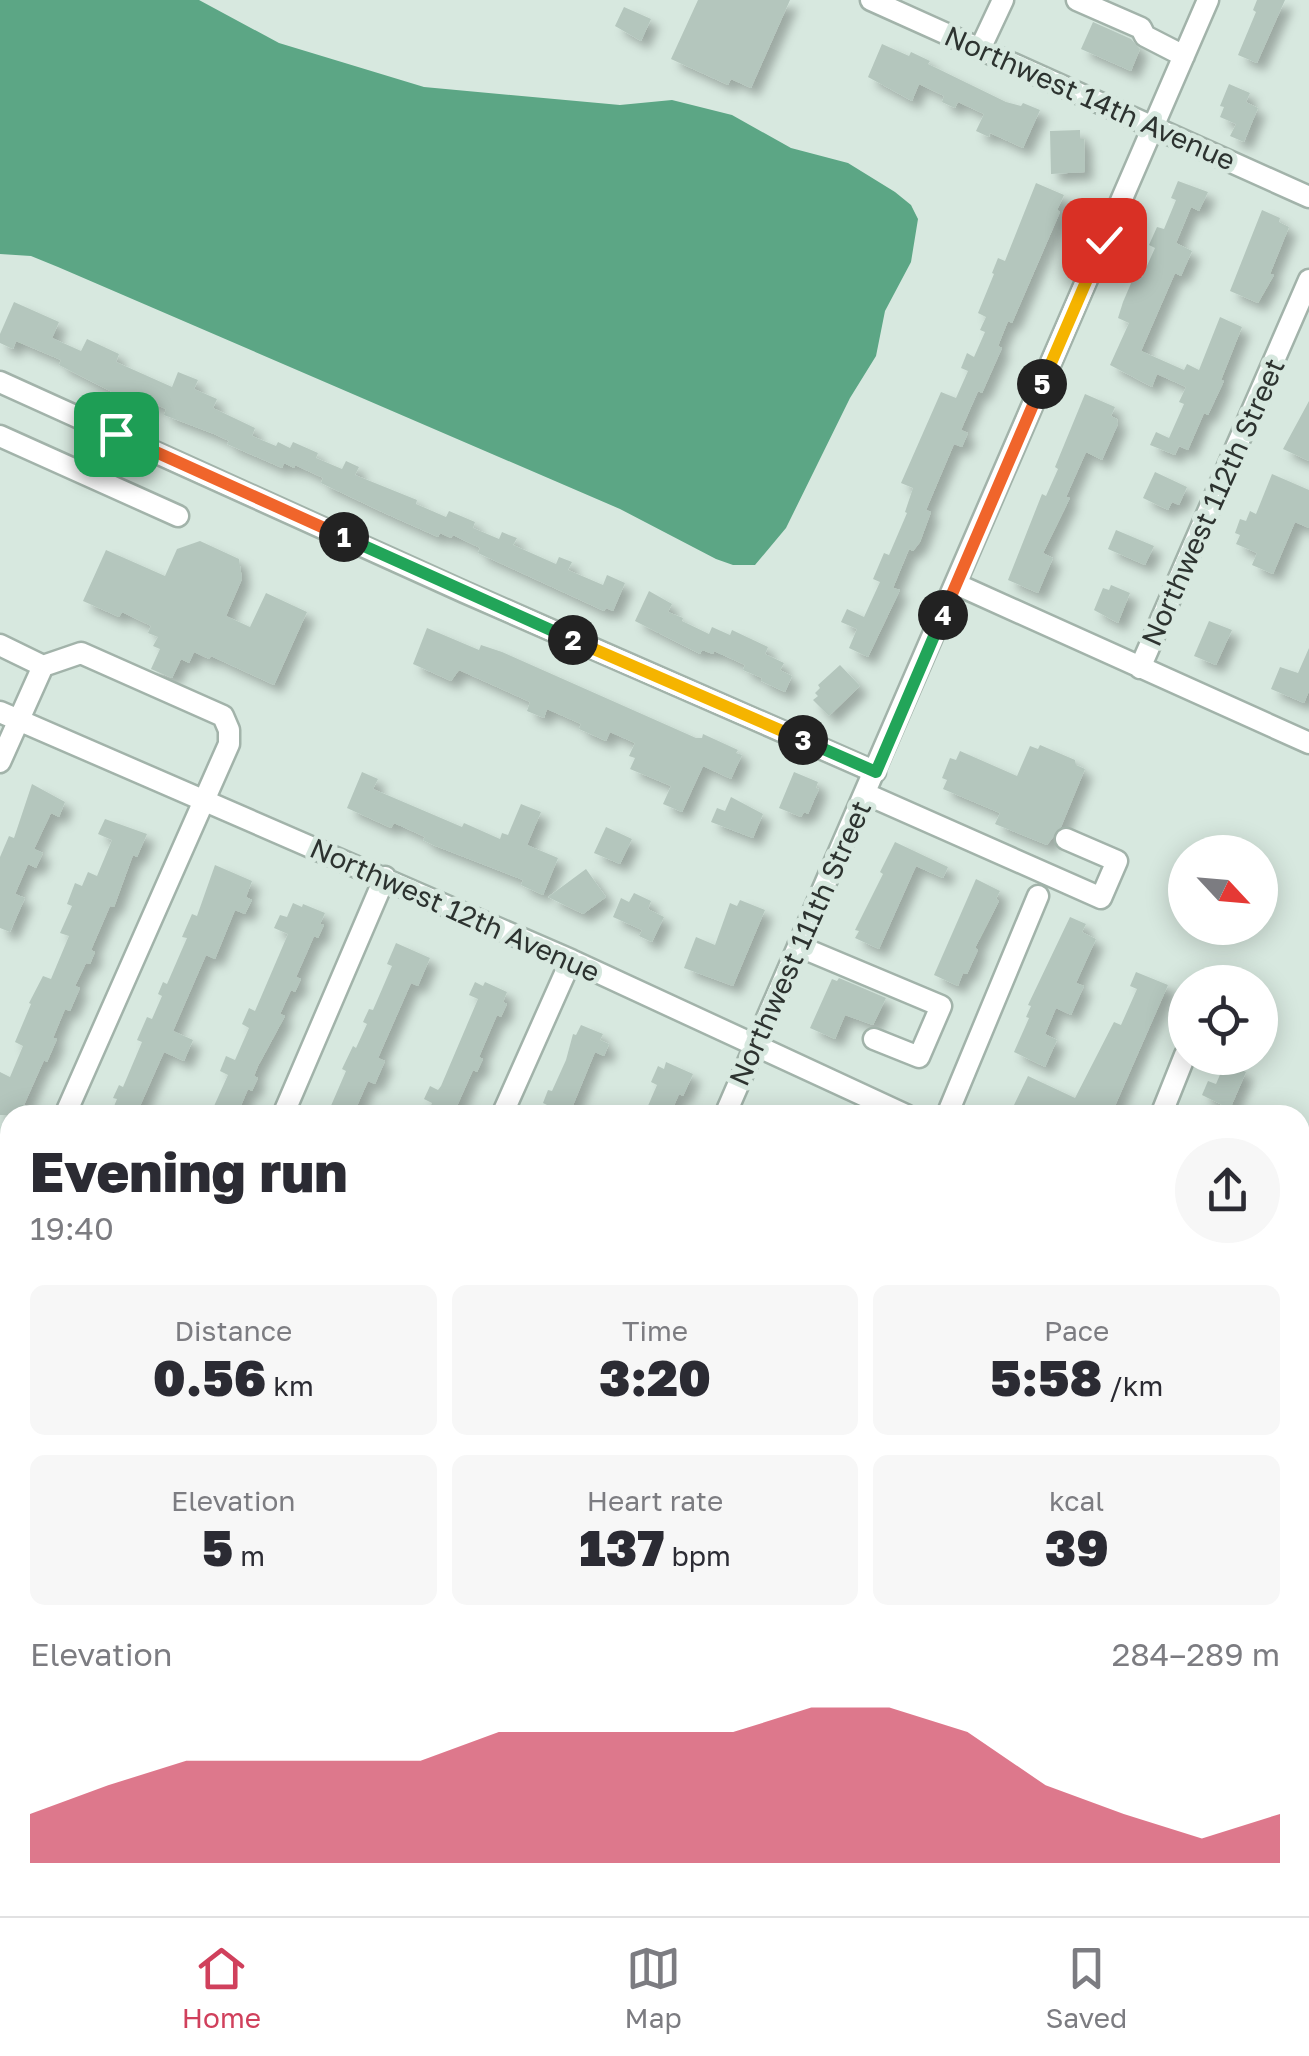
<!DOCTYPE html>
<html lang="en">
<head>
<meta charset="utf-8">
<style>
	body { margin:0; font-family:"Golos Text",sans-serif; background:#f7f7f7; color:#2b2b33; height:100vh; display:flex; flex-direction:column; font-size:38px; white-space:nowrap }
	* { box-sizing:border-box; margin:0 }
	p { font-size:32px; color:#7c7c81 }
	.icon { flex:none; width:55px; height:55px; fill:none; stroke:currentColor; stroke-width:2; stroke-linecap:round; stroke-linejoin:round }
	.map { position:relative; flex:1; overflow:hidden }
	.panel { position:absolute; left:0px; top:1105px; width:1310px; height:812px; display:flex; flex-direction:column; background:#fff; border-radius:30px 30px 0 0; box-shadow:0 5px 25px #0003 }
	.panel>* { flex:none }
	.needle { width:65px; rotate:116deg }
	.tools { position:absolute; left:1168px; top:835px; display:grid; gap:20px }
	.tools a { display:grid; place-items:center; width:110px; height:110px; border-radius:50%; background:#fff; box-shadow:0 5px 25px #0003; font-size:50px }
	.pin { position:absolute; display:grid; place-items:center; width:85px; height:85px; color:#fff; margin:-42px; border-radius:20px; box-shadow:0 5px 15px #0006 }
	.km { position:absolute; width:50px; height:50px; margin:-25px; border-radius:50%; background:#222; color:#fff; font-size:28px; line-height:50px; text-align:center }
	.round { display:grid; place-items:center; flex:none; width:105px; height:105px; border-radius:52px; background:#f7f7f7 }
	.headline { display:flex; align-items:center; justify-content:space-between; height:170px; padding:0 30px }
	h1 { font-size:55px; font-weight:800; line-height:75px }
	.stats { display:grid; grid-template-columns:repeat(3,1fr); gap:15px; height:170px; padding:10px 30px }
	.stats div { display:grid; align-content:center; border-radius:15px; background:#f7f7f7; text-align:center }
	.stats b { font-size:50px; font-weight:800 }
	.stats small { font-size:28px; font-weight:400 }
	.stats p { font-size:28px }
	.chart { height:280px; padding:20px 30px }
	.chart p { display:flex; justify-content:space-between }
	.chart svg { width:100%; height:180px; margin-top:10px; fill:#d0405c; opacity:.7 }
	.tab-bar { display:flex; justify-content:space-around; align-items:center; height:140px; border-top:2px solid #e1e1e2; background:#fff; font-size:28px; color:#7c7c81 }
	.tab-bar a { display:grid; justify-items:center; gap:5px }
	.tab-bar .on { color:#d0405c }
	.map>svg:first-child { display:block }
</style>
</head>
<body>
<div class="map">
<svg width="1309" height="1916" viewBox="0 0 1309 1916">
	<defs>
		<filter id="shadow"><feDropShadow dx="8" dy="8" stdDeviation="5" flood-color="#0004"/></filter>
	</defs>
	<rect width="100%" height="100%" fill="#d7e8df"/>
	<path fill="#5ca685" d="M0 0H199L279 43 424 87 620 105 672 100 732 115 791 148 848 163 895 192 911 205 918 219 911 262 885 311 876 356 850 398 786 528 755 565H733L716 559 620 509 58 267 31 256 0 254Z"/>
	<path fill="#b4c6bd" filter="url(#shadow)" d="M698 0H790L751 88 731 79 728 85 671 59Z
		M1257 0H1285L1257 63 1238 55 1256 12 1253 10Z
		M624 7 651 19 641 41 615 26Z
		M1093 22 1131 39 1140 49 1131 71 1081 49Z
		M882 44 909 56 911 52 930 61 928 64 1006 102 1021 106 1023 103 1040 110 1023 148 990 133 989 137 976 131 984 114 958 102 955 108 942 102 944 96 919 84 912 101 868 77Z
		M1229 84 1250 93 1246 102 1258 108 1244 142 1230 136 1236 124 1220 117 1224 107 1220 106Z
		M1080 130V139H1084L1085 172 1051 174 1050 131Z
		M1178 181 1208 192 1199 211 1191 207 1176 243 1192 251 1181 276 1175 273 1141 351 1184 370 1187 364 1199 370 1220 317 1242 327 1221 380 1224 381 1208 415 1204 413 1188 450 1179 446 1175 455 1150 445 1156 432 1169 438 1184 404 1179 402 1186 387 1157 374 1152 387 1110 365 1129 323 1118 318 1123 302 1135 274 1142 277 1155 248 1149 245 1157 227 1164 229 1176 200 1171 198Z
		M1036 183 1064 195 1057 210 1060 212 1012 323 1008 321 998 346 1002 348 982 393 978 391 961 430 968 433 962 447 954 444 926 510 931 512 920 542 913 551 909 549 893 588 900 590 868 657 849 648 857 629 841 622 847 609 864 617 880 582 873 579 884 553 889 555 907 513 905 512 913 488 901 483 941 392 956 398 968 371 961 368 967 353 974 357 985 332 980 330 986 317 978 313 994 274 992 273 998 258 1005 261Z
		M1262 210 1280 218 1279 222 1289 227 1270 274 1274 275 1258 303 1230 291Z
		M14 302 59 322 52 338 81 351 87 339 119 354 116 362 172 387 178 372 198 380 194 389 217 399 213 408 255 428 252 436 276 446 278 442 290 448 293 442 318 453 316 458 342 469 346 461 359 467 355 475 417 500 416 504 446 517 449 511 475 522 473 528 499 539 502 532 509 535 517 538 513 545 556 564 559 557 572 562 568 570 603 585 607 575 625 583 613 611 606 608 604 611 478 553 480 548 453 535 451 538 440 533 438 537 384 513 321 483 323 478 295 465 294 468 284 463 282 468 227 444 229 441 214 434 164 415 166 409 138 397 126 395 125 398 112 392 59 365 61 360 16 341 13 349 0 343V334Z
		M1085 394 1115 407 1111 416 1117 419 1118 424 1102 460 1086 452 1066 497 1070 498 1043 553 1053 558 1038 593 1008 580 1042 494 1046 496 1058 469 1055 467Z
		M1309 401V461L1283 449Z
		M1155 472 1187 487 1179 505 1172 502 1168 510 1143 498Z
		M1272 474 1309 490V528L1295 522 1273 574 1252 565 1257 553 1236 544 1240 535 1235 533 1240 519 1246 521 1250 511 1256 514Z
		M1116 530 1154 546 1145 565 1108 549Z
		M200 541 239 559 242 579 226 616 250 627 266 593 307 612 274 685 211 656 209 659 194 652 189 663 181 659 172 678 151 669 160 649 153 646 158 637 148 633 151 626 122 612 119 617 83 601 106 550 165 576 177 549Z
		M1111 585 1130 593 1118 623 1094 610 1103 588 1109 590Z
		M649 591 672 604 668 612 683 618 682 621 709 634 712 627 730 635 732 630 768 647 765 654 784 663 780 670 792 676 785 692 761 681 762 678 743 670 745 665 714 651 713 654 702 650 700 654 635 621Z
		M1209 621 1232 630 1216 665 1194 656Z
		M427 628 479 650 481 645 502 652 696 738H702L703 734 738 750 736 753 742 755 731 779 703 766 682 812 663 804 671 786 630 769 635 758 629 756 635 743 610 732 606 741 579 729 581 724 547 709 544 718 527 711 530 702 459 670 451 681 413 664Z
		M1309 648V691L1304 703 1271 689 1280 667 1298 673Z
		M840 665 860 686 829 716 813 700 818 696 815 693 820 688 818 685Z
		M1040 745 1075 760 1076 765 1085 769 1061 827 1047 845 995 824 1000 813 943 789 947 780 942 778 950 758 956 760 960 751 1017 776 1030 746 1038 749Z
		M362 772 378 779 373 789 462 827 464 823 500 839 502 833 508 835 521 804 541 812 527 845 558 858 543 895 521 885 523 880 433 845 423 840 425 837 394 823 391 828 347 808Z
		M794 772 818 782 816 788 819 789 808 814 804 812 801 817 779 808Z
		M32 784 65 802 59 817 51 813 34 849 43 853 36 868 28 864 15 894 25 898 10 932 0 928V857L9 836 14 838Z
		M731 797 763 814 753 838 711 822 717 808 725 811Z
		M105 819 147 834 137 857 133 855 114 907 110 906 91 950 95 952 90 964 86 963 75 986 80 988 70 1011 65 1009 53 1038 57 1039 47 1062 44 1060 24 1105 44 1115H0V1072L10 1077 23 1046 15 1042 31 1004 29 1003 43 976 51 979 69 936 60 933 72 906 67 904 75 883 82 886 88 872 97 876 112 840 98 834Z
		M606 827 632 839 620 864 594 853Z
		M895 842 948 867 943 878 916 866 879 949 855 938 859 931 855 930 883 874 880 872Z
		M215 865 252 881 246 897 252 900 245 914 235 910 215 959 206 955 173 1031 193 1040 184 1061 164 1052 136 1115H120L112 1111 117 1099 113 1098 119 1085 123 1087 142 1042 137 1040 147 1017 152 1019 162 996 158 994 163 982 167 984 180 954 187 938 182 937 192 914 197 916Z
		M586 869 606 897 583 914 548 897Z
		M976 879 1000 891 996 899 999 901 975 948 978 950 967 974 963 973 958 986 934 975Z
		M634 893 651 901 648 909 664 917 652 942 639 936 642 930 613 917 621 898 629 902Z
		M740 900 765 910 733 986 684 968 696 937 715 945 730 903 737 906Z
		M293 903 302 907 303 904 325 913 320 924 324 925 318 938 314 936 308 950 296 977 301 979 295 992 291 990 280 1014 285 1016 258 1066 254 1076 258 1078 252 1091 248 1089 237 1115H210L228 1075 220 1071 226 1056 235 1060 249 1028 242 1024 249 1008 255 1011 288 934 274 928 280 915 287 917Z
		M1070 917 1086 924 1082 932 1096 939 1076 983 1084 986 1071 1015 1056 1008 1045 1034 1057 1040 1045 1067 1014 1052 1029 1018 1026 1017 1031 1006 1028 1005Z
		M396 943 430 958 418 986 411 983 378 1058 385 1061 375 1084 368 1081 353 1115H327L346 1071 342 1069 353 1046 356 1048 367 1024 363 1022 369 1009 373 1010 392 966 387 964Z
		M1136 972 1168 985 1111 1115H1036L1014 1105 1028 1076 1075 1098 1114 1022 1121 1025 1137 989 1130 986Z
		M839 978 886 998 873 1025 845 1015 835 1039 810 1028 832 979 837 981Z
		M475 982 483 986 485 982 507 992 503 1002 507 1004 501 1017 497 1015 479 1057 483 1059 477 1072 473 1070 453 1115H427L432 1103 424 1099 430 1086 438 1090 441 1086 478 999 469 995Z
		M581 1025 603 1034 600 1040 609 1044 604 1056 595 1052 569 1115H542L547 1105 543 1103 548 1090 552 1091 566 1060 573 1034 576 1035Z
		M666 1062 693 1074 683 1096 679 1094 670 1115H644L657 1085 651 1082 658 1066 664 1069Z
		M1225 1063 1246 1072 1230 1109 1202 1095 1208 1081 1216 1084Z"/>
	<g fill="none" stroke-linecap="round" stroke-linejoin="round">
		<g stroke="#a2b3aa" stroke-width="25">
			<path id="minor" d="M871 0 1309 197
				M1077 0 1141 28 1145 36 1184 56
				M980 49 1003 0
				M0 382 464 592 875 772
				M0 436 178 516
				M956 584 1309 743
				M0 645 43 666 0 762
				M43 666 81 653 223 716 229 730V744L65 1115
				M1140 668 1309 280
				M0 712 571 960 906 1115
				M866 794 1101 898 1117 861 1066 839
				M798 946 941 1006 919 1057 874 1039
				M283 1115 385 877
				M502 1115 571 960
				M725 1115 1208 0
				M947 1115 1038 896
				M1161 1115 1185 1055
				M0 1262 10 1240
				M1300 1317 1309 1296
				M0 1761 10 1739
				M1300 1821 1309 1800
				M0 1833 10 1837
				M1300 1846 1309 1850
				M170 1908 190 1916
				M102 1916 105 1908
				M374 1916 381 1908
				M604 1916 608 1908
				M822 1916 826 1908
				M1040 1916 1044 1908
				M1259 1916 1262 1908"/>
		</g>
		<use href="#minor" stroke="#fff" stroke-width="20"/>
	</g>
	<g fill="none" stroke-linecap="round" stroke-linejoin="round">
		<g stroke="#fff" stroke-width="20">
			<path id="split-1" d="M116 434 344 537"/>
		</g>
		<g stroke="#fff" stroke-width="20">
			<path id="split-2" d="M344 537 573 640"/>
		</g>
		<g stroke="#fff" stroke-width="20">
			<path id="split-3" d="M573 640 803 740"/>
		</g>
		<g stroke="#fff" stroke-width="20">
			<path id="split-4" d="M803 740 876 772 943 615"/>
		</g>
		<g stroke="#fff" stroke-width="20">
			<path id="split-5" d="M943 615 1042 384"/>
		</g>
		<g stroke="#fff" stroke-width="20">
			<path id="split-6" d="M1042 384 1104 240"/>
		</g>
		<use href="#split-1" stroke="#f0652b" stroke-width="12"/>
		<use href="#split-2" stroke="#22a559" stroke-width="12"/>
		<use href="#split-3" stroke="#f5b400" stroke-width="12"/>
		<use href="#split-4" stroke="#22a559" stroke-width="12"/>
		<use href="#split-5" stroke="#f0652b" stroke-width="12"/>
		<use href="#split-6" stroke="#f5b400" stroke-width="12"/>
	</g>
	<g text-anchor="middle" stroke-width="10" stroke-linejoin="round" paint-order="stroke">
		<g font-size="28" fill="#2d3330" stroke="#d7e8df">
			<text transform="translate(1090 98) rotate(24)" y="10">Northwest 14th Avenue</text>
			<text transform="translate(1213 502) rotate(-66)" y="10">Northwest 112th Street</text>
			<text transform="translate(455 910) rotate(24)" y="10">Northwest 12th Avenue</text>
			<text transform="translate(800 943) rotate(-66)" y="10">Northwest 111th Street</text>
		</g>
	</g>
</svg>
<div class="tools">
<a><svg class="needle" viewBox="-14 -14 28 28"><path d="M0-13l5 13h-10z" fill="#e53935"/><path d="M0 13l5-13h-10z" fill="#7c7c81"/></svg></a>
<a><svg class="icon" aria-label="locate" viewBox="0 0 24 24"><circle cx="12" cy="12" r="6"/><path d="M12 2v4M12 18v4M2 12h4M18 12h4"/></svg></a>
</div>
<div class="pin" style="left:116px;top:434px;background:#1e9e55"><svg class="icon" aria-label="arrive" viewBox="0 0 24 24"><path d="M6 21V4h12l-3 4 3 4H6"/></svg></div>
<div class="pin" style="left:1104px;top:240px;background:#d93025"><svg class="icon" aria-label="check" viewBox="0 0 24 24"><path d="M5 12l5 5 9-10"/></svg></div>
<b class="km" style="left:344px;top:537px">1</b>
<b class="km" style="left:573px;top:640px">2</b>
<b class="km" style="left:803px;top:740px">3</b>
<b class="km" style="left:943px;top:615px">4</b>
<b class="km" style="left:1042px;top:384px">5</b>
<section class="panel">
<div class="headline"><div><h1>Evening run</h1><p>19:40</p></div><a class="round"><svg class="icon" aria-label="share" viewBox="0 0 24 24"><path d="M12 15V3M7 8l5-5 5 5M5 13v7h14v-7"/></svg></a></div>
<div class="stats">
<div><p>Distance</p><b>0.56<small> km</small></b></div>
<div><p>Time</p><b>3:20</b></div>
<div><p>Pace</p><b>5:58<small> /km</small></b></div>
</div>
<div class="stats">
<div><p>Elevation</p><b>5<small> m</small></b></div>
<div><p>Heart rate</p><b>137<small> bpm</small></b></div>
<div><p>kcal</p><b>39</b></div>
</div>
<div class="chart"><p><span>Elevation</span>284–289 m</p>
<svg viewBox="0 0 160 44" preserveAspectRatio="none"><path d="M0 44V32L10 25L20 19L30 19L40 19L50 19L60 12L70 12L80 12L90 12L100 6L110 6L120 12L130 25L140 32L150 38L160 32V44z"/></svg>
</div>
</section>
</div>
<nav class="tab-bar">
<a class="on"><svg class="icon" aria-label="home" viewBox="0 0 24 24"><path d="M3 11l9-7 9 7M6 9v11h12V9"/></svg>Home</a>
<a><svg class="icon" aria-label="map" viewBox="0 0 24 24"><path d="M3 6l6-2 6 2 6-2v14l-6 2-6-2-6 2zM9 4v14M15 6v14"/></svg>Map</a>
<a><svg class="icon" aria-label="saved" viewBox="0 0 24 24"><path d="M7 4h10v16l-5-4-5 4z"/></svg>Saved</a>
</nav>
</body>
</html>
